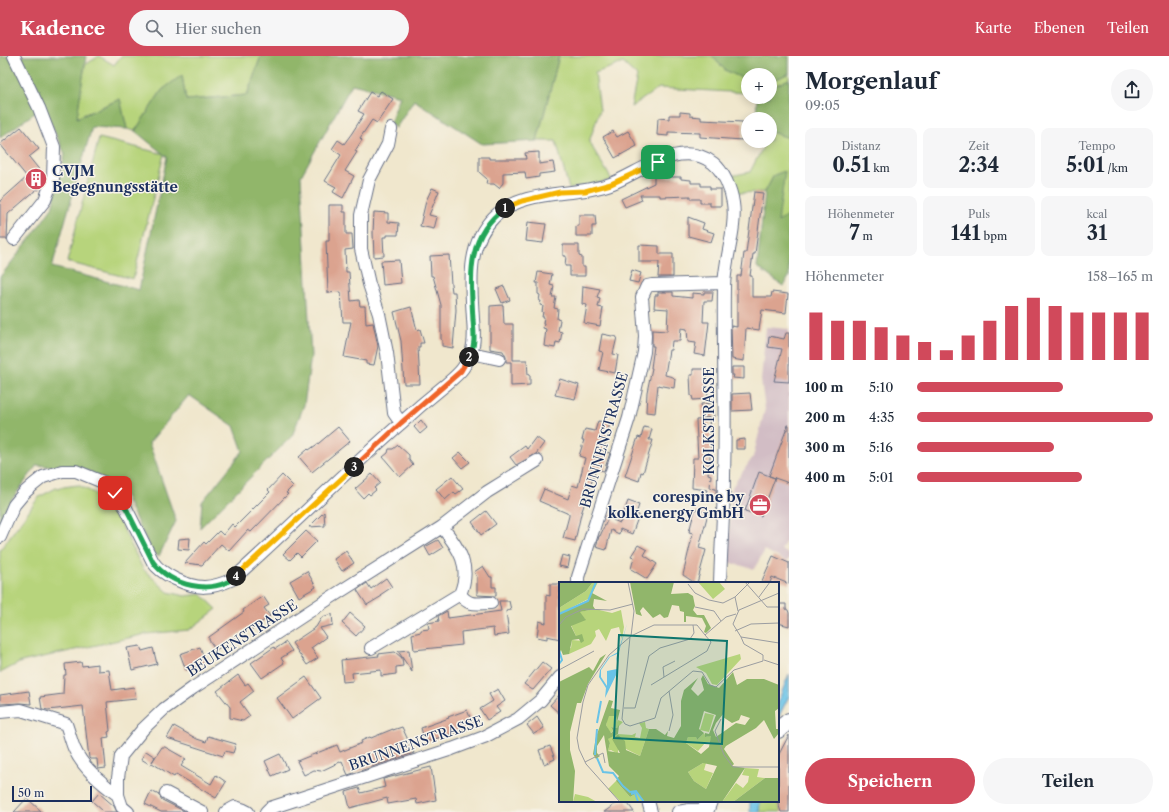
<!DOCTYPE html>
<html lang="de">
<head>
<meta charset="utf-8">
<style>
	body { margin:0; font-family:"Libre Caslon Text",serif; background:#f6f6f7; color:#1f2937; height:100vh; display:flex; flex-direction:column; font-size:15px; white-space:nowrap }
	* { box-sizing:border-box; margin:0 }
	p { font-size:13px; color:#747a83 }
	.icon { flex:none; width:22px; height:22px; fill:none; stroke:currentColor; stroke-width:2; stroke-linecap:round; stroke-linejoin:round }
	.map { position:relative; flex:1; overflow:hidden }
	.drawer { display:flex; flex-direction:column; background:#fff; width:380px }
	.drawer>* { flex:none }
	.tools { position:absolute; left:741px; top:12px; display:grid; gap:8px }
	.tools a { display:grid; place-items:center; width:36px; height:36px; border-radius:50%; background:#fff; box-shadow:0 2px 10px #0003; font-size:20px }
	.scale { position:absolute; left:12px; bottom:10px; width:80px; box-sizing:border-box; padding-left:4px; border:2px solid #1b2f5e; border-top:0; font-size:11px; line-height:14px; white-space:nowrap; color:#1b2f5e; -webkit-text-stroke:3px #f7f3e8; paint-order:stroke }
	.pin { position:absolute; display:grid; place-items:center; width:34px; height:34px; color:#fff; margin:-17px; border-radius:8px; box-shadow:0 2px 6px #0006 }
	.km { position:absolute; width:20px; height:20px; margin:-10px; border-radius:50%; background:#222; color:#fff; font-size:11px; line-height:20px; text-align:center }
	.round { display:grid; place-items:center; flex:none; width:42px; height:42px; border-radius:21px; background:#f6f6f7 }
	.headline { display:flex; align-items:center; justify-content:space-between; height:68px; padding:0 16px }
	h1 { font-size:22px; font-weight:700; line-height:30px }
	.figures { display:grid; grid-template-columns:repeat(3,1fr); gap:6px; height:68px; padding:4px 16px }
	.figures div { display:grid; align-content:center; border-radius:8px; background:#f6f6f7; text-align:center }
	.figures b { font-size:20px; font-weight:700 }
	.figures small { font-size:11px; font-weight:400 }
	.figures p { font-size:11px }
	.chart { height:112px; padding:8px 16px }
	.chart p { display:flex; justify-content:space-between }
	.chart svg { width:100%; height:72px; margin-top:4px; stroke:#d1495b; stroke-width:6 }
	.action { display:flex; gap:8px; margin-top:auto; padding:8px 16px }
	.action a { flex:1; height:46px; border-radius:24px; background:#d1495b; color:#fff; font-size:16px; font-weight:700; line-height:46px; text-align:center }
	.action a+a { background:#f6f6f7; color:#1f2937 }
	ul { padding:0 16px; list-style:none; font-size:13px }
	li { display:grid; grid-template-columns:64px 48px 1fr; align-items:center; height:30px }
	li i { height:10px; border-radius:5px; background:#d1495b }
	header { display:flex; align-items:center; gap:24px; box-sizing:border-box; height:56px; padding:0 20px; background:#d1495b; color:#fff }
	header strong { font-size:19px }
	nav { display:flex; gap:22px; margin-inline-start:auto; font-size:14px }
	.search { width:280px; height:36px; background:#f6f6f7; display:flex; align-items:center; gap:10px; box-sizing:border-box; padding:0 14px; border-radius:22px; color:#747a83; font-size:15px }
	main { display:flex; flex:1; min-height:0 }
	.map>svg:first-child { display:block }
</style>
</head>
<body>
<header>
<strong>Kadence</strong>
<div class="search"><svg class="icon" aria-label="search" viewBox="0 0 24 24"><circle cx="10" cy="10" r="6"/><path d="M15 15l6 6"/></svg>Hier suchen</div>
<nav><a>Karte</a><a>Ebenen</a><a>Teilen</a></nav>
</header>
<main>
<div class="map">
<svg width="789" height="756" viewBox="0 0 789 756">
	<rect width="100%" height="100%" fill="#f7f3e8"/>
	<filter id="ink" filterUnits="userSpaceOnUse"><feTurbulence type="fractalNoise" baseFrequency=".025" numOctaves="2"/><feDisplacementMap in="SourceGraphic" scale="8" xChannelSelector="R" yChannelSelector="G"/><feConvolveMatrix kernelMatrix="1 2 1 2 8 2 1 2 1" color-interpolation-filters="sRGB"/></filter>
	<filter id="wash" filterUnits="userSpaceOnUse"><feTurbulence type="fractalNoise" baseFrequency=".012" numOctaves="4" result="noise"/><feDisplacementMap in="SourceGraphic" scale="16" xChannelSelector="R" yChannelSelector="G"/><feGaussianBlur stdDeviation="0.9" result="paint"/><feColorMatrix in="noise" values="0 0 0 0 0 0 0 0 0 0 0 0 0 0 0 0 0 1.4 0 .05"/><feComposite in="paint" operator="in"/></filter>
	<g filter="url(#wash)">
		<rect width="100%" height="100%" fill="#f0e7cd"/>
		<path fill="#d2bdc5" d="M766 271 789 273V479L781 494 789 498V502L787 506 765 494 754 513 728 506 732 431 753 401 765 353 761 324Z"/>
		<path fill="#b7d47b" stroke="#69826c" d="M99 0 114 9 121 0H261L247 39 186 44 182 20 162 34 135 75 127 73 120 43 76 62 85 9Z
			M559 0H712L725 14 748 25V37L659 32 631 51 637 20 623 7 595 17 600 54 589 86 612 124 569 133 556 85H537Z
			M789 17V23L770 32V26Z
			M771 76 789 82V159L778 167 774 119 765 136 736 137 730 120 750 116 766 85H770Z
			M99 82 164 98 133 223 67 206Z
			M78 429 94 437 114 454 143 513 168 536 185 540 201 538 217 553 189 574 146 578 21 606 0 617V494L39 441 56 432Z
			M760 745H777L781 756H759Z"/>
		<path fill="#91b66b" stroke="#567264" d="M0 0H86L77 62 120 43 127 73 92 71 52 211 139 234 167 101 135 75 162 34 182 19 186 44 247 39 261 0H559L537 85 482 88 414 44 396 72 390 67 400 40 352 28 301 120 311 300 304 349 292 380 200 472 202 446 243 395 234 370 189 339 149 387 176 465 159 500 152 497 122 434 88 415 37 409 8 449 0 470V221L31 181 52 152 65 98 43 51 0 82Z
			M712 0H789V17L770 26V19H748V25L725 14Z
			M789 23V82L771 76 770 78V63H756L757 41H770V32Z
			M785 115 778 166 789 159V221L783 230 757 211 765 136 774 119Z"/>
		<path fill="#69c3e7" stroke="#4279a2" d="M789 618V640L780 658 778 669V646Z
			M750 745H760L759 756H750Z"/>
		<g id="blocks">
			<path fill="#dba38f" d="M381 35 393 43 377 67 372 64 360 82 362 84 355 95 357 96 345 115 354 120 343 142 333 136 336 131 325 125 341 99 332 93 338 84 344 88 352 77 364 58 358 55 370 36 377 40Z
				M680 56 690 57V60L701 61V64L743 66 742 84 700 81V77L668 76V80L657 79 658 62 669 63V59H680Z
				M21 71 39 93 29 101 45 121 42 131 38 134 37 133 8 158 7 183H0V145L27 121 0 88Z
				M613 75 617 81 628 75 637 90 615 102 603 81Z
				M539 96V108L553 106 555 116 539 118V121L526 123 525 116 503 117V127L499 132 494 128H486L487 123 479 116V101H489V103H526L525 97Z
				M654 121H681V123L691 124V127H701V130H710V133H721V150H710V147H700V143H690V140L660 141V139H640L642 144 625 151 621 143 654 127Z
				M432 132 439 135 429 159 437 161 434 173 420 170 426 145Z
				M754 136 763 137 755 198H753L750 220H752V241H771L772 236 788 238 786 257 762 254 759 274 746 272 744 305 732 303 731 270 737 271V220H741L744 197H746Z
				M329 149H343V156H346V178H352L353 193 345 194 346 216H349L351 245 359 244 360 250H365L366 268 373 267 378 290 374 309 366 308V305L344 301 351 266H343L341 236 328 237 326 185H329Z
				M374 156 388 157V166L399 167 398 179H387V181H383L384 200 374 201 373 177Z
				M579 159H595L596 170H592V180H576V170H579Z
				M688 161 704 167 702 173 714 177 711 186 688 180Z
				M528 166 546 168 543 187 526 185Z
				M563 189H579V200L582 201V211H585V220H570V210H565L566 200H563Z
				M639 189 659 190V198H673V221H658L659 206H639Z
				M449 199 451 228 452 236H455L456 254 453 292 442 290V284H441V249L433 220H431L430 200Z
				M399 204 401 227 383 229 381 205Z
				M632 214 641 217 638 227 629 225Z
				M538 216 552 218 550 229 554 230 552 241H556L554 252 558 253 557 263 560 264 558 275 562 276 560 287 556 286 555 292 544 290 546 273 543 272 544 268H543L544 261H542L543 256H542L543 250 540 249 541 245H539L540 239 538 238V227H536Z
				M504 230 510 244 502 247 496 233Z
				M583 230 600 233 597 241 600 242 598 251 603 252 600 270 584 267 587 249 582 248Z
				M658 236H673V240L692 242V237L704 238V236H713L712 245H704L703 266H709L705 300 694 298 696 287 688 286 687 273 681 272 680 285H672L671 294H669L665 319 673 321 675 323 674 332 658 329 655 357 646 356 647 336 652 312H651L654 290H652V274L667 275 668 253 654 252 655 239H658Z
				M503 249 504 268H513V304H527L528 319H530V329L511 330V306H506V301L503 295 490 293V250Z
				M411 251 417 274 420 273 424 287H420V291H418L420 328H404L401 285 394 256Z
				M786 277H789V326L774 325 782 293 768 291 769 280 784 283Z
				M602 278 617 281 613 298 618 299 615 317 599 314 603 296 599 295Z
				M732 311H744V323L733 322 734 319H732Z
				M693 313H706L708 343 693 344 692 340H691L690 319H693Z
				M560 323 579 329 575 343 555 339Z
				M750 337 752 354 732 355V338Z
				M712 347 714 361 703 362 701 348Z
				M709 363 711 391 708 418 711 419 710 432 716 433V444L705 441 707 434 692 432 693 402H698L696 364Z
				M421 364 427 372 420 378 414 371Z
				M598 365 610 367 603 395 610 397 604 415 596 413 581 458 575 485 563 482 569 460V458L539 445 544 433 568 443 572 429 578 431 585 402 579 400 584 384H582L585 373 595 375Z
				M788 369H789V427L769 420Z
				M338 371 350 385 312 416 299 401 308 393 309 394 319 387Z
				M644 371 652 373 649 384H653L643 417 641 416 639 425 625 420 638 381 641 382Z
				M536 381 544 387 536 398 516 409 510 401 525 390 527 393Z
				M745 383V393H736V384Z
				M398 389 409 399V404L413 409 400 421 383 401 388 397 389 393H393Z
				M460 396 470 406 462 412 453 402Z
				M759 416 775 422 761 460 745 455Z
				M372 418 380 427 374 432 376 434 370 439 368 437 363 442 355 433Z
				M282 419 293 430 286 437 288 438 251 476 248 474 229 495 221 488 202 509 185 507 204 486 206 488 219 475 223 479 232 468 235 471 270 436 268 434Z
				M452 420 463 433 456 438 454 436 445 444 436 433Z
				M628 445 639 449 636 458 639 459 632 478 620 473 619 478 611 474 606 494 596 491 599 480H600L610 458 614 459 613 464 620 467Z
				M695 453 708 457 699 492 706 494 697 527H695L683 519 693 477 689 476Z
				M486 455 496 468 481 479 472 466Z
				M324 456 325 470 309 471Z
				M306 475 317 485 301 501 297 497 290 504 283 498Z
				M190 482 189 494 178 493 179 483Z
				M438 484 443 492 430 500 425 491Z
				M638 489 647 494 644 499 657 508 647 523 631 513 634 501 631 500Z
				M346 495 354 507 342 515 334 503Z
				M562 499 570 501 568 512 559 510Z
				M773 500 789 507V528L772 521 770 527H761Z
				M483 510 490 521H492V531H496V540L477 539V521L474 516Z
				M307 515 316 531 299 541 290 525Z
				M386 522 392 531 380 539 382 540 367 549 357 534 367 527 371 533Z
				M550 528H560V583L547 580V583L537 581 539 565 546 567V539L550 540Z
				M263 540 269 549 264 552 270 560 251 574 249 571 216 594 209 584V581L244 556 243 554Z
				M499 545H509L511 554 506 555 509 578 494 580 493 572 461 576 462 589 414 594 412 578 421 576V574L429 573 428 567 439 565 438 560 447 555 448 562 501 555Z
				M778 548H786V553L788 554 789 557V570L778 567Z
				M350 557 365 570 356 580 342 567Z
				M332 558 333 569 320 572 326 581 311 592 318 602 307 609 292 587 316 571 322 561Z
				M286 586 292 595 281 602 284 607 262 622 251 607 274 591 275 593Z
				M140 590 142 595 153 592 157 608 132 614 127 592Z
				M200 591 206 607 186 614 180 598Z
				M409 594 412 616 398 595Z
				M395 596 402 602 403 610 396 611V618L381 620V614L352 617 353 625 343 626 341 604 379 600 378 598Z
				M81 606 82 610 98 608V615L109 614 112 634 134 631 136 643 107 646 110 675 108 676 109 681 103 682 106 712 98 713 97 703H90L89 702 83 650 48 654 42 653 40 641 63 638 64 619H66L65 608Z
				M542 606 551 613 533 634 531 633 524 628Z
				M238 619 245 629 248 627 254 635 240 646 250 660 243 665 230 662V651L217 635Z
				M306 621 321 642 292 663 277 642Z
				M498 633 505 645 496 651 500 656 487 664 480 653 493 645 489 638Z
				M29 635 31 648 20 647 0 648V639Z
				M560 638V658L550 649Z
				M467 654 474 671 425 686 421 672 449 662 448 661Z
				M537 661 544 672 534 678 527 669Z
				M174 670 197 683 206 686 208 680 236 688 233 697 225 695 223 700 167 682Z
				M402 671 414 697 348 719 342 705 321 715 314 714 304 719 297 705 337 689 340 696 362 687 361 685 370 681 371 682 393 673V674Z
				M789 679V756H781L778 747V700Z
				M550 690 555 703 544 708 539 694Z
				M162 691H165L186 703 181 710 211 728 216 719 226 726 216 742 176 718 174 721 152 707 151 709 141 703 146 695 155 701 152 706Z
				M280 698 288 713 272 720 265 705Z
				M431 711 436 744 417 748 416 743 388 748 387 742 350 752 346 736 359 732 361 737 385 731 383 723Z
				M151 735 159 739 162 744 186 756H161L145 748Z
				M99 737 114 750 117 756H104L92 745Z
				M27 742 42 756H14Z
				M620 745H626L634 756H604Z"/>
		</g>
	</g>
	<g filter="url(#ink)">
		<use href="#blocks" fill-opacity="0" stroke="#666f85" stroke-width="1"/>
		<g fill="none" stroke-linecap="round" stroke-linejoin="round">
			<g stroke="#666f85" stroke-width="14">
				<path id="minor" d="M391 73 388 88 369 124 361 159V193L369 228 379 258 387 297 394 357 401 367
					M14 183 45 144 53 122 54 91 39 52 14 0
					M471 297 499 303
					M0 481 14 449 24 437 33 429 43 421 62 415H76L105 427 115 437 126 452 153 506C158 514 167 519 175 523 198 534 211 533 233 523 290 472 343 418 400 368 414 355 428 343 443 331 450 325 458 319 463 312 466 307 470 302 471 297 475 286 474 274 473 263 471 227 466 189 494 161 525 131 576 142 613 127 642 115 681 83 713 107 724 116 731 133 733 147 737 172 724 205 724 232 723 294 726 357 724 419 724 455 721 491 720 527
					M578 527V521L629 362 644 296 645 280 642 241 647 230 652 229 724 227
					M460 538C469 551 477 547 491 547
					M371 592 460 538C472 511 459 492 442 471
					M0 656 21 654 66 668C69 676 71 685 74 692 82 711 101 727 118 739
					M166 737 202 756
					M648 745 651 756
					M128 756 122 751 118 739V722L121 700 143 673 164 653 193 632 330 542 442 471 487 436 537 405
					M226 756 235 751 244 754 248 756
					M266 756 270 752 452 693 484 681 518 663 541 644 560 621
					M678 756 689 754H705"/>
			</g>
			<g stroke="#666f85" stroke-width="18">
				<path id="major" d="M778 674 789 665
					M705 756 709 745"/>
			</g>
			<use href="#minor" stroke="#fff" stroke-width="12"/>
			<use href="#major" stroke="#fff" stroke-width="16"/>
		</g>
	</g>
	<g fill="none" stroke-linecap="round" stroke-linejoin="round" filter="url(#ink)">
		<g stroke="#fff" stroke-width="8">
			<path id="split-1" d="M505 152 522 145 560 136 585 135 611 128 658 106"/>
		</g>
		<g stroke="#fff" stroke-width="8">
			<path id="split-2" d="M469 301C476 289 474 277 473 264 471 221 465 181 505 152"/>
		</g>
		<g stroke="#fff" stroke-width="8">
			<path id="split-3" d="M354 411 401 367 461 315 469 301"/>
		</g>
		<g stroke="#fff" stroke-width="8">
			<path id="split-4" d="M236 520 354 411"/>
		</g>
		<g stroke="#fff" stroke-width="8">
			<path id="split-5" d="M115 437 126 452 153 506C169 529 213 541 236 520"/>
		</g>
		<use href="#split-1" stroke="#f5b400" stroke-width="5"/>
		<use href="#split-2" stroke="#22a559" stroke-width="5"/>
		<use href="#split-3" stroke="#f0652b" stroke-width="5"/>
		<use href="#split-4" stroke="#f5b400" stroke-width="5"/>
		<use href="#split-5" stroke="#22a559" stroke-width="5"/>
	</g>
	<defs>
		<g id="building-disc" transform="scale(1.15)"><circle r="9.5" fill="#d1495b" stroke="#f7f3e8"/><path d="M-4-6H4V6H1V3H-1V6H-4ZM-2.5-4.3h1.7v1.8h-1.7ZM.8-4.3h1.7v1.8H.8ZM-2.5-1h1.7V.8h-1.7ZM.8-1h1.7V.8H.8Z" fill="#fff"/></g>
		<g id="office-disc" transform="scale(1.15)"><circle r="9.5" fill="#d1495b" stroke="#f7f3e8"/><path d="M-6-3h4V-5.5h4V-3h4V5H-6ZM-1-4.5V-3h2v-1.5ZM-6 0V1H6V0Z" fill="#fff"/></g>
	</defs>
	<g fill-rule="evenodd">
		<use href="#building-disc" x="36" y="123"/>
		<use href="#office-disc" x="760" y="449"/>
	</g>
	<g text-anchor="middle" stroke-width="3" stroke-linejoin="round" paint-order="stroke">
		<g font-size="14" font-weight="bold" fill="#1b2f5e" stroke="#f7f3e8" text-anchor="start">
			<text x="52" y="120">CVJM<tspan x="52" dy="16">Begegnungsstätte</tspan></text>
			<text x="744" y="446" text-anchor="end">corespine by<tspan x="744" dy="16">kolk.energy GmbH</tspan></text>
		</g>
		<g font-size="14" fill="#1b2f5e" stroke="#f7f3e8">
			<text transform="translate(709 365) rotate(-90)" y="5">KOLKSTRASSE</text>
			<text transform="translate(604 384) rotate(-74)" y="5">BRUNNENSTRASSE</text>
			<text transform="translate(242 582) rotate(-33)" y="5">BEUKENSTRASSE</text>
			<text transform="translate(416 687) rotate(-19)" y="5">BRUNNENSTRASSE</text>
		</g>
	</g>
	<g transform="translate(559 526)">
		<rect width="220" height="220" fill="#f0e7cd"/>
		<path d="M34 0H39L31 16 0 32V26L27 9ZM139 0H160L166 7 154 17ZM36 27 53 31 62 28 65 45 63 57 60 45 52 47 47 59 40 47 36 49 37 54 32 62 10 72 9 67 12 66 13 58 24 59 17 54 12 43 26 37 20 30ZM181 72 182 77 158 103 153 102 147 91 137 85ZM146 131 155 133 150 150 141 148ZM49 134H57L58 140 59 138 64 140 58 146 52 145 54 149 51 151 47 143ZM86 140 87 146 90 147 81 174 59 163V172L52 168 49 169 51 161 48 157 59 152 73 153 77 151 76 155 81 156 83 146 80 141ZM145 151 147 155 153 153 151 160H147L139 169 127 161 129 155H137L138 158ZM144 181H147L145 188 154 191 147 207 135 199 129 190ZM186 186 200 187 198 195 206 196 174 220H163L177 201 184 206 189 200 190 194 183 193ZM57 199 71 215 78 211 84 220H62L49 207ZM16 212 29 215 38 220H14Z" fill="#b7d47b"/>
		<path d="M0 0H34L27 9 0 26ZM71 0H115L112 12 129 11 134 14 136 24 134 28 138 33H145L152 46 147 51 145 50 147 44 143 36 127 34V40H125V30L121 29 120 24 113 23 109 35 105 36 101 32 94 36 84 25 81 29 83 34 77 32ZM33 11 48 19 35 17 34 24 36 27 21 30 27 38 12 44 17 54 23 52 25 59 22 61 20 57 13 58 10 72 4 73 2 68 0 73V32L29 18ZM47 72 29 102 22 121H18L11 150V168L16 189 14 220H0V100L30 85 34 89 41 76ZM174 90 178 103 188 97H205L220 103V126L216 129 217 147H220V151L215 157 205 138 197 146 167 164 165 167 175 182 173 184 186 186 163 220H84L78 211 71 215 57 199 60 194 50 184 45 153 38 164V171L41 174 37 177 34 172 37 155 50 118 54 119 52 126 61 128 58 140 57 134H50L47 143 52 151 54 149 52 145 58 146 60 143 59 152 49 157 51 161 49 169 61 171 53 157 59 153 66 159 67 168 81 174 90 147H97L106 153 109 149 108 154 115 156 122 144V119L125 108 139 96 132 107 139 114 145 108 142 97 144 93 149 102 160 106ZM145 129 157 133 150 152 146 151V155L152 154 150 165 142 172 127 161 129 155H137L138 158 145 151 140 147ZM165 131 164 135 173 141 180 138 182 133 191 136 186 143 177 141 157 155 154 148 157 141ZM144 181 158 184 147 207 135 199 129 190ZM206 196H220V220H174Z" fill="#91b66b" fill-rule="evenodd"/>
		<path d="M68 42 57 80 58 72 51 75 42 88V95L48 104V89L58 87 59 89 46 116 47 106 40 95 41 88 50 75 59 70Z" fill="#69c3e7"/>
		<path fill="none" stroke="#69c3e7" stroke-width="2" d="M0 32 29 19 37 0M0 68 3 78 0 82M38 141 42 119M36 173 38 147M38 176 44 190 54 191 64 204 71 210 77 209 85 220M72 212 76 211 79 220"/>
		<path fill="none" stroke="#9b9da1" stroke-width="1" d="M186 0 208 25H220M129 2 136 11 150 18 164 21 176 15 191 0M220 11 180 28 174 42 182 55 220 61M176 15 179 29M200 15 211 0M136 25 155 29 162 39M0 43 7 35 24 27 51 28 74 22M176 49 192 42 220 41M72 54 95 43H138L146 53 167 35 177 32M71 55 63 137 66 142 71 144 96 136 102 116 134 89 143 90 151 103 157 105 175 88 204 79V73L185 62 182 55M205 78 220 83M0 88 35 69M105 95 104 85 116 79M92 103 148 69 152 60 146 53M65 126H76L90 74 101 66 131 57 135 51 134 43M162 137 156 149 165 173 174 185H220M110 149 114 133 110 109M26 180 44 171 46 181M61 220 27 182 20 167 18 156 24 120 29 103 50 73 72 54 75 29 69 0"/>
		<path fill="#0f766e" fill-opacity="0.15" stroke="#0f766e" stroke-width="2" d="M60 53 168 59 163 162 55 156Z"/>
		<rect width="220" height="220" fill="none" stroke="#1b2f5e" stroke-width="2"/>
	</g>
</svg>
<div class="tools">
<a>+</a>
<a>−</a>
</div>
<div class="scale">50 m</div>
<div class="pin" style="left:658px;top:106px;background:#1e9e55"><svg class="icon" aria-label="arrive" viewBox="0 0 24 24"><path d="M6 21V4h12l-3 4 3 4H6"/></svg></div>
<div class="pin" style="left:115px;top:437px;background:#d93025"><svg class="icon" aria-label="check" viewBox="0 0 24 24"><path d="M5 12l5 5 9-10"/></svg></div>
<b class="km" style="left:505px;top:152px">1</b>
<b class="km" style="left:469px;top:301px">2</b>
<b class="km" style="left:354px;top:411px">3</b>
<b class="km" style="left:236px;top:520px">4</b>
</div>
<section class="drawer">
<div class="headline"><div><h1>Morgenlauf</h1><p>09:05</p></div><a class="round"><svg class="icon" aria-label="share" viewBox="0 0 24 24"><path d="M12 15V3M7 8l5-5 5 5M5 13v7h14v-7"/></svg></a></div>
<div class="figures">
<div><p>Distanz</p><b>0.51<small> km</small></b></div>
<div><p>Zeit</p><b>2:34</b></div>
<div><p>Tempo</p><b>5:01<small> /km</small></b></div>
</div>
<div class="figures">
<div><p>Höhenmeter</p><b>7<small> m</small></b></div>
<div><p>Puls</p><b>141<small> bpm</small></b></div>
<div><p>kcal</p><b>31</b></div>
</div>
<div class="chart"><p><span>Höhenmeter</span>158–165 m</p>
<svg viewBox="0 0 160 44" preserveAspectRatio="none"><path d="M5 44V15M15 44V20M25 44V20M35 44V24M45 44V29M55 44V33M65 44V38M75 44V29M85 44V20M95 44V11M105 44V6M115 44V11M125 44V15M135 44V15M145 44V15M155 44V15"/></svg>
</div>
<ul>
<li><b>100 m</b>5:10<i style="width:62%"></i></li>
<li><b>200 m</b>4:35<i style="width:100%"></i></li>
<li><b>300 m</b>5:16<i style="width:58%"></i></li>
<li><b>400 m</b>5:01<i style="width:70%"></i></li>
</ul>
<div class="action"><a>Speichern</a><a>Teilen</a></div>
</section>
</main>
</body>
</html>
